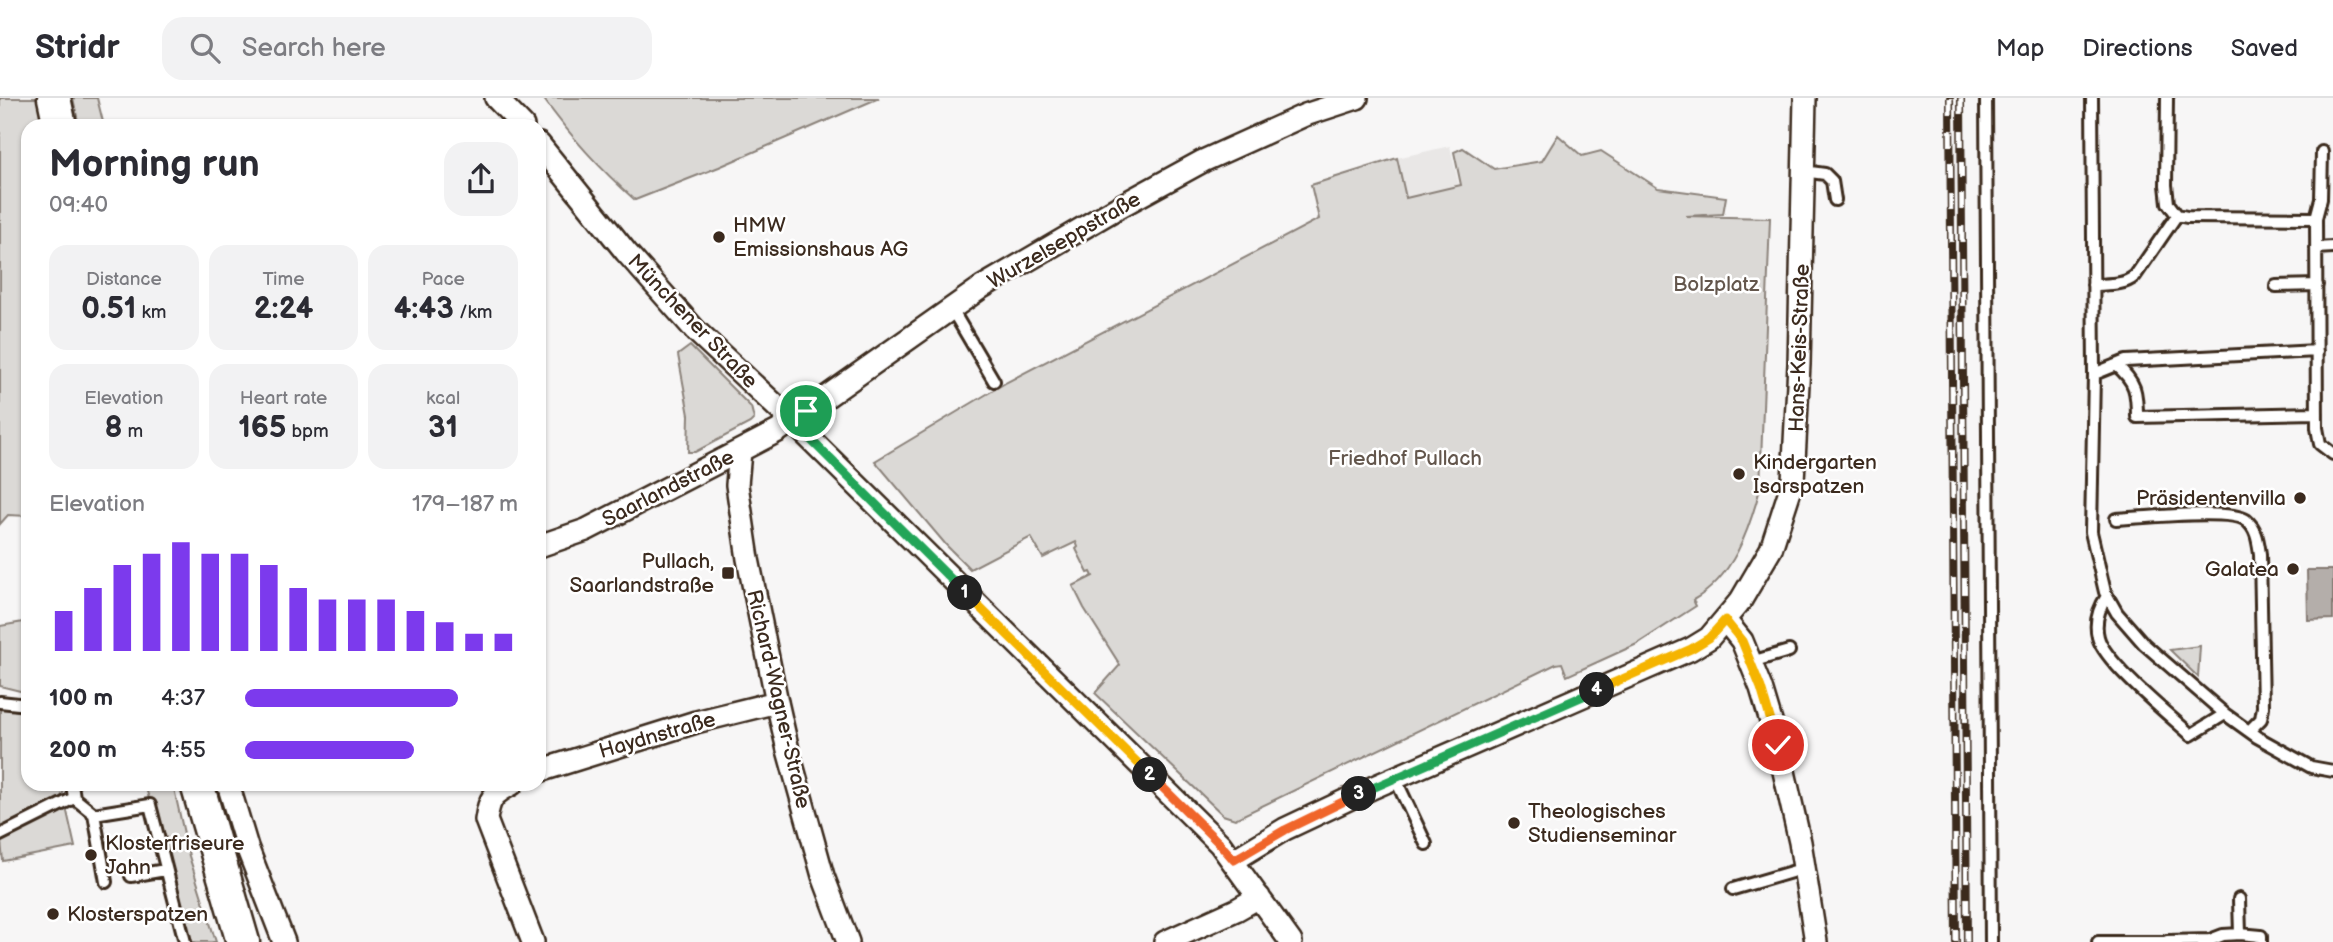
<!DOCTYPE html>
<html lang="en">
<head>
<meta charset="utf-8">
<style>
	body { margin:0; font-family:"Balsamiq Sans",sans-serif; background:#f2f2f3; color:#2b2b33; height:100vh; display:flex; flex-direction:column; font-size:26px; white-space:nowrap }
	* { box-sizing:border-box; margin:0 }
	p { font-size:23px; color:#7c7c81 }
	.icon { flex:none; width:38px; height:38px; fill:none; stroke:currentColor; stroke-width:2; stroke-linecap:round; stroke-linejoin:round }
	.map { position:relative; flex:1; overflow:hidden }
	.drawer { position:absolute; left:21px; top:21px; width:525px; height:672px; display:flex; flex-direction:column; background:#fff; border-radius:21px; box-shadow:0 2px 5px #0004 }
	.drawer>* { flex:none }
	.pin { position:absolute; display:grid; place-items:center; width:60px; height:60px; color:#fff; margin:-30px; border:4px solid #fff; border-radius:50%; box-shadow:0 2px 7px #0007 }
	.km { position:absolute; width:35px; height:35px; margin:-18px; border-radius:50%; background:#222; color:#fff; font-size:19px; line-height:35px; text-align:center }
	.round { display:grid; place-items:center; flex:none; width:74px; height:74px; border-radius:21px; background:#f2f2f3 }
	.overview { display:flex; align-items:center; justify-content:space-between; height:119px; padding:0 28px }
	h1 { font-size:38px; font-weight:800; line-height:52px }
	.metrics { display:grid; grid-template-columns:repeat(3,1fr); gap:10px; height:119px; padding:7px 28px }
	.metrics div { display:grid; align-content:center; border-radius:18px; background:#f2f2f3; text-align:center }
	.metrics b { font-size:30px; font-weight:800 }
	.metrics small { font-size:19px; font-weight:400 }
	.metrics p { font-size:19px }
	.chart { height:196px; padding:14px 28px }
	.chart p { display:flex; justify-content:space-between }
	.chart svg { width:100%; height:126px; margin-top:7px; stroke:#7c3aed; stroke-width:6 }
	ul { padding:0 28px; list-style:none; font-size:23px }
	li { display:grid; grid-template-columns:112px 84px 1fr; align-items:center; height:52px }
	li i { height:18px; border-radius:9px; background:#7c3aed }
	header { display:flex; align-items:center; gap:42px; box-sizing:border-box; height:98px; padding:0 35px; background:#fff; border-bottom:2px solid #e1e1e2 }
	header strong { font-size:33px }
	nav { display:flex; gap:38px; margin-inline-start:auto; font-size:24px }
	.search { width:490px; height:63px; background:#f2f2f3; display:flex; align-items:center; gap:18px; box-sizing:border-box; padding:0 24px; border-radius:21px; color:#7c7c81; font-size:26px }
	.map>svg:first-child { display:block }
</style>
</head>
<body>
<header>
<strong>Stridr</strong>
<div class="search"><svg class="icon" aria-label="search" viewBox="0 0 24 24"><circle cx="10" cy="10" r="6"/><path d="M15 15l6 6"/></svg>Search here</div>
<nav><a>Map</a><a>Directions</a><a>Saved</a></nav>
</header>
<div class="map">
<svg width="2333" height="844" viewBox="0 0 2333 844">
	<rect width="100%" height="100%" fill="#f7f6f6"/>
	<filter id="ink" filterUnits="userSpaceOnUse"><feTurbulence type="fractalNoise" baseFrequency=".0143" numOctaves="2"/><feDisplacementMap in="SourceGraphic" scale="14" xChannelSelector="R" yChannelSelector="G"/><feConvolveMatrix kernelMatrix="1 2 1 2 8 2 1 2 1" color-interpolation-filters="sRGB"/></filter>
	<g filter="url(#ink)">
		<path fill="#e9e7e6" d="M1450 48 1459 88 1406 100 1397 60Z"/>
		<path fill="#dbd9d6" stroke="#8b827a" stroke-width="2" d="M0 0H44L50 28H28V418L8 417 0 426Z
			M73 0H97L104 28H79Z
			M543 0H879L719 69 635 102C600 71 570 38 543 0Z
			M1558 37 1582 58 1601 53 1658 90 1726 99 1723 116 1686 118 1770 120 1760 391C1749 432 1733 480 1693 502L1696 508 1637 546 1567 578 1562 565 1556 566 1235 721 1223 717 1095 595 1120 567 1084 510 1073 488 1093 478 1091 474 1088 475 1076 451 1078 449 1076 444 1043 460 1031 439 970 471 947 448 875 363 1007 284 1319 121 1311 87 1397 60 1406 100 1461 87 1454 54 1463 50 1494 71 1542 63Z
			M690 248 751 309 754 321 750 325 695 354H688L689 317 678 257Z
			M26 518H28V595L0 588V528L23 524Z
			M2200 548 2198 579 2170 552Z
			M0 609 28 615V686H64L65 690 60 702 41 708 0 731Z
			M145 686H173L189 758 216 844H188Z
			M66 709 75 749 3 763 1 743Z"/>
		<path fill="#b4aeaa" stroke="#847972" stroke-width="2" d="M2307 472H2333V521L2308 522Z"/>
		<g fill="none" stroke-linecap="round" stroke-linejoin="round">
			<g stroke="#3b2a1e" stroke-width="16">
				<path id="service" d="M1986 0 1991 844
					M2092 0 2094 276 2091 434 2105 494 2117 515 2144 546 2225 616 2257 639 2311 669 2333 673
					M2167 0 2166 87 2168 105 2177 117 2187 119 2316 120
					M2322 54 2321 101 2316 120 2317 330 2320 346 2333 356
					M1803 73 1825 76 1832 83 1835 102
					M2316 150 2333 149
					M2093 187C2108 186 2123 188 2135 178L2177 117
					M2276 188 2317 187
					M951 210 994 283
					M2116 267C2136 284 2137 294 2137 319L2317 315
					M2094 276 2126 263 2317 253
					M2116 421C2140 420 2230 410 2246 422 2257 431 2258 443 2260 456L2263 609 2261 621 2249 633
					M2107 498C2099 510 2094 523 2098 539 2104 564 2169 617 2191 637L2225 616
					M1751 564 1789 553
					M0 604 28 607
					M1395 680 1426 746
					M72 686 74 700 94 716 150 707 185 844
					M94 716 106 784
					M0 737 74 700
					M131 778 165 772
					M1733 791 1805 770
					M2240 836 2261 838V844
					M2167 843 2210 842 2223 837 2240 836 2239 801
					M2098 844H2167"/>
			</g>
			<g stroke="#3b2a1e" stroke-width="26">
				<path id="minor" d="M496 0 523 28
					M539 46 626 154 696 233 792 323 1220 746 1291 844
					M740 353 737 387 748 461 777 604 788 652 823 778 848 844
					M539 448 586 432 778 333 982 189 1117 110 1203 63 1305 17 1357 0
					M1725 522 1742 543 1761 590 1778 647 1800 744 1816 844
					M539 673 696 624 777 604
					M228 686 247 749 284 844
					M512 686C492 696 489 701 486 722L533 844
					M1234 762 1285 731 1374 689 1691 551 1709 540 1741 502 1771 451 1793 383 1799 266 1805 0
					M1165 844 1236 812 1259 799"/>
			</g>
			<g stroke="#3b2a1e" stroke-width="37">
				<path id="primary" d="M54 0 60 28
					M197 686 243 844"/>
			</g>
			<use href="#service" stroke="#fff" stroke-width="10"/>
			<use href="#minor" stroke="#fff" stroke-width="21"/>
			<use href="#primary" stroke="#fff" stroke-width="32"/>
			<g stroke="#3b2a1e" stroke-width="8">
				<path id="rail" d="M1950 0 1956 844
					M1961 0 1967 844"/>
			</g>
			<use href="#rail" stroke="#fff" stroke-width="5" stroke-dasharray="16" stroke-linecap="butt"/>
		</g>
	</g>
	<g fill="none" stroke-linecap="round" stroke-linejoin="round" filter="url(#ink)">
		<g stroke="#fff" stroke-width="14">
			<path id="split-1" d="M806 313 792 323 965 495"/>
		</g>
		<g stroke="#fff" stroke-width="14">
			<path id="split-2" d="M965 495 1150 677"/>
		</g>
		<g stroke="#fff" stroke-width="14">
			<path id="split-3" d="M1150 677 1220 746 1234 762 1285 732 1359 696"/>
		</g>
		<g stroke="#fff" stroke-width="14">
			<path id="split-4" d="M1359 696 1597 592"/>
		</g>
		<g stroke="#fff" stroke-width="14">
			<path id="split-5" d="M1597 592 1691 551 1709 540 1725 522 1742 543 1761 590 1778 647"/>
		</g>
		<use href="#split-1" stroke="#22a559" stroke-width="9"/>
		<use href="#split-2" stroke="#f5b400" stroke-width="9"/>
		<use href="#split-3" stroke="#f0652b" stroke-width="9"/>
		<use href="#split-4" stroke="#22a559" stroke-width="9"/>
		<use href="#split-5" stroke="#f5b400" stroke-width="9"/>
	</g>
	<g fill="#3b2a1e" stroke="#fff" stroke-width="2.5">
		<circle cx="719" cy="139" r="7"/>
		<circle cx="1739" cy="376" r="7"/>
		<circle cx="2300" cy="400" r="7"/>
		<circle cx="2293" cy="471" r="7"/>
		<rect x="721" y="468" width="14" height="14" rx="3.5"/>
		<circle cx="1514" cy="725" r="7"/>
		<circle cx="91" cy="757" r="7"/>
		<circle cx="53" cy="816" r="7"/>
	</g>
	<g text-anchor="middle" stroke-width="5" stroke-linejoin="round" paint-order="stroke">
		<g font-size="21" fill="#3b2a1e" stroke="#fff" text-anchor="start">
			<text x="733" y="134">HMW<tspan x="733" dy="24">Emissionshaus AG</tspan></text>
			<text x="1753" y="371">Kindergarten<tspan x="1753" dy="24">Isarspatzen</tspan></text>
			<text x="2286" y="407" text-anchor="end">Präsidentenvilla</text>
			<text x="714" y="470" text-anchor="end">Pullach,<tspan x="714" dy="24">Saarlandstraße</tspan></text>
			<text x="2279" y="478" text-anchor="end">Galatea</text>
			<text x="1528" y="720">Theologisches<tspan x="1528" dy="24">Studienseminar</tspan></text>
			<text x="105" y="752">Klosterfriseure<tspan x="105" dy="24">Jahn</tspan></text>
			<text x="67" y="823">Klosterspatzen</text>
		</g>
		<g font-size="21" fill="#3b2a1e" stroke="#fff">
			<text transform="translate(1064 142) rotate(-30)" y="7">Wurzelseppstraße</text>
			<text transform="translate(693 223) rotate(46)" y="7">Münchener Straße</text>
			<text transform="translate(1799 250) rotate(-88)" y="7">Hans-Keis-Straße</text>
			<text transform="translate(668 390) rotate(-27)" y="7">Saarlandstraße</text>
			<text transform="translate(779 601) rotate(77)" y="7">Richard-Wagner-Straße</text>
			<text transform="translate(657 637) rotate(-16)" y="7">Haydnstraße</text>
		</g>
		<g font-size="21" fill="#63564c" stroke="#fff">
			<text x="1716" y="193">Bolzplatz</text>
			<text x="1405" y="367">Friedhof Pullach</text>
		</g>
	</g>
</svg>
<div class="pin" style="left:806px;top:313px;background:#1e9e55"><svg class="icon" aria-label="arrive" viewBox="0 0 24 24"><path d="M6 21V4h12l-3 4 3 4H6"/></svg></div>
<div class="pin" style="left:1778px;top:647px;background:#d93025"><svg class="icon" aria-label="check" viewBox="0 0 24 24"><path d="M5 12l5 5 9-10"/></svg></div>
<b class="km" style="left:965px;top:495px">1</b>
<b class="km" style="left:1150px;top:677px">2</b>
<b class="km" style="left:1359px;top:696px">3</b>
<b class="km" style="left:1597px;top:592px">4</b>
<section class="drawer">
<div class="overview"><div><h1>Morning run</h1><p>09:40</p></div><a class="round"><svg class="icon" aria-label="share" viewBox="0 0 24 24"><path d="M12 15V3M7 8l5-5 5 5M5 13v7h14v-7"/></svg></a></div>
<div class="metrics">
<div><p>Distance</p><b>0.51<small> km</small></b></div>
<div><p>Time</p><b>2:24</b></div>
<div><p>Pace</p><b>4:43<small> /km</small></b></div>
</div>
<div class="metrics">
<div><p>Elevation</p><b>8<small> m</small></b></div>
<div><p>Heart rate</p><b>165<small> bpm</small></b></div>
<div><p>kcal</p><b>31</b></div>
</div>
<div class="chart"><p><span>Elevation</span>179–187 m</p>
<svg viewBox="0 0 160 44" preserveAspectRatio="none"><path d="M5 44V30M15 44V22M25 44V14M35 44V10M45 44V6M55 44V10M65 44V10M75 44V14M85 44V22M95 44V26M105 44V26M115 44V26M125 44V30M135 44V34M145 44V38M155 44V38"/></svg>
</div>
<ul>
<li><b>100 m</b>4:37<i style="width:78%"></i></li>
<li><b>200 m</b>4:55<i style="width:62%"></i></li>
</ul>
</section>
</div>
</body>
</html>
